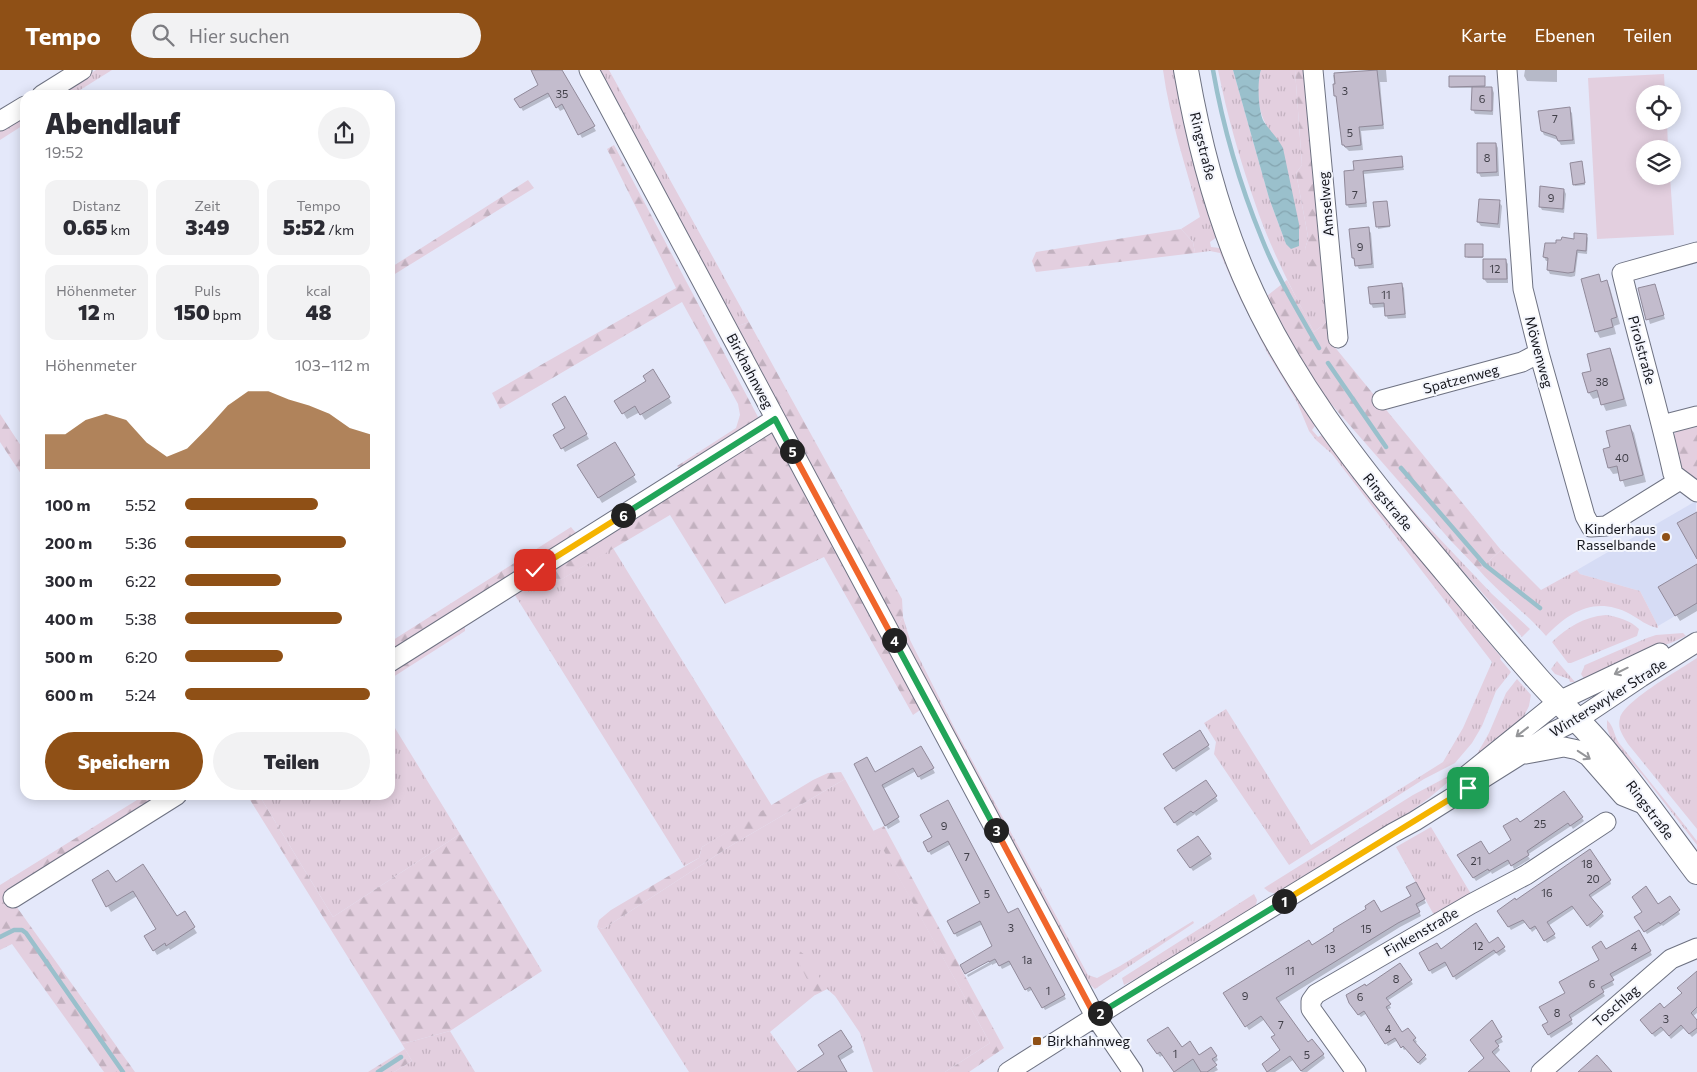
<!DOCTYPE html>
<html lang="de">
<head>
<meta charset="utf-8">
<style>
	body { margin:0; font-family:Commissioner,sans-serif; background:#f2f2f3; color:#2b2b33; height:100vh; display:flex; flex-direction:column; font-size:19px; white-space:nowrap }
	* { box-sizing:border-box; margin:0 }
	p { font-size:16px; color:#7c7c81 }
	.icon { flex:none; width:28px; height:28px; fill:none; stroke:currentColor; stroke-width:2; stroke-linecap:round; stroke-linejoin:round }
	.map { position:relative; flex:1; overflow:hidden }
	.panel { position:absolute; left:20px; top:20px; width:375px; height:710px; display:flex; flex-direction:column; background:#fff; border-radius:15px; box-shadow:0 2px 12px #0003 }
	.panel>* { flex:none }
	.fabs { position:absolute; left:1636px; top:15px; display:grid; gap:10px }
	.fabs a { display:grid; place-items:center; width:45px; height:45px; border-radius:50%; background:#fff; box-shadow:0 2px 12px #0003; font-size:25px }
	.pin { position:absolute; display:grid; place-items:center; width:42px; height:42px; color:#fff; margin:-21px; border-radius:10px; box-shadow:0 2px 8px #0006 }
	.km { position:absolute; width:25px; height:25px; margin:-12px; border-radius:50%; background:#222; color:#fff; font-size:14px; line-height:25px; text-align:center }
	.round { display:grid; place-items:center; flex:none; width:52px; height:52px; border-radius:26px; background:#f2f2f3 }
	.headline { display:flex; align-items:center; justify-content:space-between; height:85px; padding:0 25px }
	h1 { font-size:28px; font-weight:800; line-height:38px }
	.figures { display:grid; grid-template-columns:repeat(3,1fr); gap:8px; height:85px; padding:5px 25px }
	.figures div { display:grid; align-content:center; border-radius:12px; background:#f2f2f3; text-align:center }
	.figures b { font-size:21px; font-weight:800 }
	.figures small { font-size:14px; font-weight:400 }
	.figures p { font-size:14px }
	.chart { height:140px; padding:10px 25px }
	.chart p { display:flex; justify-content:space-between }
	.chart svg { width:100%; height:90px; margin-top:5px; fill:#8f5016; opacity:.7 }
	.action { display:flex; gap:10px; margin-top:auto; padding:10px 25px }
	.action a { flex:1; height:58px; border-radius:30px; background:#8f5016; color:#fff; font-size:20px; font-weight:800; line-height:58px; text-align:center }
	.action a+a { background:#f2f2f3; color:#2b2b33 }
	ul { padding:0 25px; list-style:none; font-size:16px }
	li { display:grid; grid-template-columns:80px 60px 1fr; align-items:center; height:38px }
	li i { height:12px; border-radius:6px; background:#8f5016 }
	header { display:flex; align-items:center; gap:30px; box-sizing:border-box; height:70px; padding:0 25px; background:#8f5016; color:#fff }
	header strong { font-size:24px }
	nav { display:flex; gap:28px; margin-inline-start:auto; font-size:18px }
	.search { width:350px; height:45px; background:#f2f2f3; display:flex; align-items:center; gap:12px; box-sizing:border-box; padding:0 18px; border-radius:28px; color:#7c7c81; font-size:19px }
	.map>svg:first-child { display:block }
</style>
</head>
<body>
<header>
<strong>Tempo</strong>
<div class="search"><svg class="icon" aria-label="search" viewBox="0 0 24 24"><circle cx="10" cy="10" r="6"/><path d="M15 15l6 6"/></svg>Hier suchen</div>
<nav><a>Karte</a><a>Ebenen</a><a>Teilen</a></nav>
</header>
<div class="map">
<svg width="1697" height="1002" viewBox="0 0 1697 1002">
	<defs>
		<pattern id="grass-tufts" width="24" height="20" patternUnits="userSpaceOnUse" patternTransform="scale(1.25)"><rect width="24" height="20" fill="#e3cfdf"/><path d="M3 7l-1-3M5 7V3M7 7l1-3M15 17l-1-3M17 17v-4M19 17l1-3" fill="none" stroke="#c2b1bf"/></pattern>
		<pattern id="forest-firs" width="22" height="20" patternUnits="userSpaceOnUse" patternTransform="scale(1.25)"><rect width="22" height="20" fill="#e3cfdf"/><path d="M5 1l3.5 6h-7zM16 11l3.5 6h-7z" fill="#c2b1bf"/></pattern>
		<pattern id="water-waves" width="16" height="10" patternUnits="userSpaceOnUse" patternTransform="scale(1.25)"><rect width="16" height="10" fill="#9ac0cc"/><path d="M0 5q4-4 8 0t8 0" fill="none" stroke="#84a4af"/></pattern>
	</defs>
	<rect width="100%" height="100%" fill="#e4e8fa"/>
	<path fill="#d6dcf5" d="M1696 431 1697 533 1675 546 1658 556 1640 521 1580 504 1577 500Z"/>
	<path fill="url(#grass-tufts)" d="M96 0H112L72 25H56Z
		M596 0H609L749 252 733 258Z
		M1163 0H1176L1217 167 1210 172 1211 177 1220 178 1318 352 1312 360 1318 367 1326 363C1382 440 1440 514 1501 587L1500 589 1511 602 1496 621 1482 656 1472 673 1455 693 1424 709 1289 795 1214 684 1216 672 1204 653 1226 639 1311 775 1443 692 1463 658 1492 592 1332 384 1316 370 1309 361 1297 332 1268 284 1237 222 1220 183 1210 181 1195 183 1193 172 1181 159 1200 147C1186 98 1170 50 1163 0Z
		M1218 0H1233L1269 128 1286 174 1268 58C1258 43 1255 17 1261 0H1295L1302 95 1296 103 1307 161 1308 169 1305 179 1327 208 1328 251 1314 262C1292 220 1270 178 1255 133 1240 90 1227 45 1218 0Z
		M25 44V54L0 70V60Z
		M1401 426 1420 448 1492 524 1530 559 1522 567 1398 429Z
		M613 478 772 736 702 777 699 788 684 796 513 522 543 499 550 509 557 512Z
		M1501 480 1541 520 1577 500 1580 504 1640 521 1658 556V558C1647 556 1639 549 1630 544 1596 526 1570 541 1546 566 1525 542 1500 524 1479 500Z
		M1606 545C1618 547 1630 550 1639 559L1637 566 1571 593H1568L1552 572C1568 557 1583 547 1606 545Z
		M903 547 910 570 954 657 1088 905 1097 908 1120 896 1193 851 1194 853 1095 919 1088 913 894 562Z
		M1683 563 1686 566 1671 573 1646 580 1584 609 1581 604 1585 595 1647 568 1656 565Z
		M1697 588V759L1628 674C1623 665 1617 659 1620 648 1624 631 1681 599 1697 588Z
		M1557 591 1575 612H1570L1569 609 1555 604 1551 599Z
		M1517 609 1531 625 1529 636 1522 650 1429 728 1403 747 1277 824 1269 822 1264 818 1413 725 1460 700 1468 694 1477 684 1489 663 1506 623Z
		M390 650 460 764 333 847 259 725H390Z
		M1607 650C1614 656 1614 666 1619 673 1645 706 1672 738 1697 771V775L1645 708 1611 669 1607 658Z
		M845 709 990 973 945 1002H873L860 963 835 926 827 919 815 925 770 962 798 1002H689L597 857 603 859 732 775Z
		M1431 757 1471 824 1434 845 1396 777Z
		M1254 824 1257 830 1255 840 1187 881 1124 915 1122 908Z
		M450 961 475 1002H394L412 991 402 974Z"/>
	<path fill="url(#forest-firs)" d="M1295 0H1308L1327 208 1311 207 1305 179 1308 169 1307 161 1296 103 1302 95Z
		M614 75 758 347 753 354 682 402 677 396 736 358 740 345 738 334 682 232 500 339 492 323 676 218 607 79Z
		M528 110 534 118 390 207V198Z
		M1181 159 1193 172 1195 183 1036 202 1032 191 1036 182Z
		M1287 210 1314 262 1328 251 1329 270 1501 480 1479 500 1451 471 1304 303 1263 229Z
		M749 252 902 529 903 547 894 562 733 258Z
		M0 344 25 382V410L0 372Z
		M1697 353V411L1678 397 1672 369 1677 359Z
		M772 358 922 636 920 640 913 645 824 487 725 534 670 445 557 512 550 509 543 499Z
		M571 457 580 468 390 587V572Z
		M465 553V561L390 609V595Z
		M841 702 845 709 732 775 603 859 597 857 599 850 611 840 699 788 702 777 813 710 828 703Z
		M145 725H170L16 836 135 1002H104L12 874 0 880V815Z
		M247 725H259L333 847 460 764 542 901 450 961 402 974Z
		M884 756 1004 978 969 1002H945L990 973 873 761Z
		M798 880 805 885 827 919 815 925 795 885Z
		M405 979 412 991 394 1002H368Z"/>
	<path fill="#e3cfdf" d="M1664 4 1665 24H1645V51H1667L1668 79H1645V106H1670L1674 165 1597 169 1588 8Z"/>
	<path fill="url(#water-waves)" d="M1233 0H1261C1257 11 1258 42 1264 52 1270 61 1278 68 1283 78L1299 154V176L1291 179 1286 174 1269 128Z"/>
	<path fill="#0003" d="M533 0H558L566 10 596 61 582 68 566 38 560 41 551 26 523 41 516 29 540 16Z
		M1368 0H1386L1387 12H1380L1384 59 1361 61 1363 80 1349 81 1343 75 1333 5 1368 1Z
		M1525 0H1557V12L1527 11 1524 6Z
		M1485 9V18H1492L1494 23 1493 45 1475 44 1473 40V18H1451L1450 17Z
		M1569 39 1572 43 1575 74 1561 75 1558 70 1544 65 1542 61Z
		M1496 74 1498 78 1499 106 1481 107 1478 102Z
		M1401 87 1404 100 1364 104 1367 137 1349 138 1347 135 1345 103Z
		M1582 93 1585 115 1575 116 1574 114Z
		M1564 120 1566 124 1564 143 1542 140 1540 136Z
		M1387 132 1390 157 1378 159 1375 133Z
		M1499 132 1502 136 1500 158 1481 156 1478 152Z
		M1368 159 1371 163 1374 198 1359 199 1353 188 1351 160Z
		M1586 165 1588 168 1587 184 1578 183 1575 206 1571 207 1550 204 1548 200 1549 191H1546L1544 187 1558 174 1562 172 1575 171Z
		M1482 175 1483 188H1468L1467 187Z
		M1484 190H1505L1508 194V213H1487L1484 209Z
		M1598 205 1602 213 1607 212 1610 218 1620 254 1614 256 1616 264 1600 268 1597 262Z
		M1401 214 1404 218 1406 248 1388 249 1386 245 1385 237 1373 238 1371 234Z
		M1654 215 1665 249 1650 254 1640 219Z
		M1609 279 1613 286 1627 336 1606 341 1600 327 1593 329 1589 323 1593 302Z
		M653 301 672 333 645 350 640 342 627 349 616 331 648 312Z
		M565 328 589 369 565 382 555 365 567 358Z
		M1630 357 1634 363 1646 412 1625 417 1620 403 1613 404 1609 398 1605 380 1612 378Z
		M614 374 637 412 602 433 579 395Z
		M1697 495V541L1680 551 1659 517Z
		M1199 662 1210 679 1176 702 1165 685Z
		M921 677 935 703 921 710 916 701 883 719 900 752 888 759 855 695 874 703Z
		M1206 711 1218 731 1196 746 1195 744 1177 756 1166 739Z
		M1564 723 1584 751 1573 759 1571 756 1527 785 1530 789 1514 799 1511 793 1492 804 1491 802 1476 811 1461 789 1488 786 1513 770 1519 753Z
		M947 731 1008 845 1017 840 1066 929 1045 940 1033 919 1028 922 1012 894 1002 899 998 892 992 895V894L968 907 967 905 995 889 994 876 983 854 957 867 948 851 982 834 951 774 931 785 924 773 934 768Z
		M1179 780 1210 785 1212 789 1193 801Z
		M143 796 176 848 184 843 197 863 170 880 169 878 157 885 146 867 158 859 137 826 111 842 93 810 115 814Z
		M1610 811 1611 814 1590 828 1604 846 1590 858 1575 838 1548 856 1556 868 1547 873 1537 858 1532 862 1526 852 1511 860 1501 845 1516 832Z
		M1415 813 1426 833 1417 838 1421 846 1400 857 1278 933 1308 974 1323 984 1325 988 1307 1002H1302L1293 990 1275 1002H1268L1263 995 1282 981 1276 965 1265 949 1249 960 1225 924 1311 877 1381 844 1412 826Z
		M1669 828 1680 844 1663 856 1662 855 1647 864 1636 847Z
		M1639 862 1652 885 1611 908 1614 915 1602 921 1605 926 1570 949 1573 954 1551 968 1544 956 1549 952 1567 923 1600 890 1605 881Z
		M1497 869 1506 881 1499 886 1496 883 1456 910 1448 895 1432 904 1421 884 1489 874Z
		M1400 895 1413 914 1387 931 1391 938 1387 940 1401 964 1408 960 1415 969 1417 972 1414 974 1427 989 1420 995 1406 979 1404 980 1398 970 1388 976 1367 943 1361 947 1352 937 1366 918Z
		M1697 909V943L1692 947 1697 952V963L1692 967 1684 958 1671 969 1664 960 1655 967 1644 955 1664 940Z
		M1492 952 1503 972 1497 975 1500 980 1494 986 1508 1002H1470L1486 989Z
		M841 962 854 982 839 991 846 1002H813Z
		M1149 971 1181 978 1198 987 1216 986 1218 990 1214 993 1218 1000 1214 1002H1175L1163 985 1160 987Z"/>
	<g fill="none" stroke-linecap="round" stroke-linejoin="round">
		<path stroke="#9ac0cc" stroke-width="4.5" d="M1213 0C1223 57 1240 115 1262 169 1277 207 1299 243 1319 278
			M1328 293 1386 377
			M1401 398 1485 495 1540 538
			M0 867 14 860H22L26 863 123 1002
			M378 1002 401 987"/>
	</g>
	<path fill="#c3bccd" stroke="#918a9a" d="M531 0H562L595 56 578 65 562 34 556 38 548 23 520 38 514 29 538 15Z
		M1377 0 1383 55 1359 57 1361 75 1345 77 1344 75H1342L1336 26H1334L1333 14H1335L1334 3Z
		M1449 6H1485V16L1449 17Z
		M1472 17H1492V41L1471 40Z
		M1570 37 1573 70 1558 71 1556 66 1541 61 1538 41Z
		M1477 73H1496L1497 102 1477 103Z
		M1402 86 1403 97 1363 101 1366 133 1346 135 1344 101 1354 100 1353 91Z
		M1582 91 1585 113 1573 115 1570 93Z
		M1540 116 1564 119 1563 139 1539 137Z
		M1479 129 1500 130 1498 154 1477 152Z
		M1387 131 1390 156 1376 157 1373 132Z
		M1369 157 1372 194 1355 196 1354 188H1352L1349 159Z
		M1574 163 1587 164 1586 181 1577 180 1574 202 1568 203 1547 200 1548 188 1543 187 1545 173H1556V170H1561L1562 167 1574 169Z
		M1465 174H1483V187H1465Z
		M1483 189H1506L1507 209H1483Z
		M1599 204 1601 212 1607 210 1617 247 1611 249 1613 257 1595 262 1581 209Z
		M1402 213 1405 244 1385 246 1384 233 1370 234 1368 217Z
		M1655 214 1664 245 1646 250 1638 218Z
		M1610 278 1624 329 1601 335 1597 320 1588 323 1582 303 1591 301 1587 284Z
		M653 299 670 327 640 345 635 336 622 344 614 331 646 311 643 306Z
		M565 326 587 364 561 379 553 365 565 358 552 334Z
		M1630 355 1643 405 1620 411 1617 396 1608 398 1603 379 1610 377 1606 361Z
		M615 372 635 405 598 428 577 395Z
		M1697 442V489L1677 453Z
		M1697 494V533L1675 546 1658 517Z
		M1200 660 1209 675 1173 699 1163 684Z
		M921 676 934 698 918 707 913 698 882 715 899 747 885 756 854 694 867 687 875 702Z
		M1206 710 1217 726 1193 743 1191 741 1174 753 1164 738Z
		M1564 721 1583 747 1570 756 1568 753 1527 781 1529 785 1511 796 1508 790 1489 801 1488 799 1473 808 1457 785 1481 771 1489 784 1511 770 1503 756 1517 748 1520 752Z
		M948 730 1008 843 1018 838 1065 925 1042 938 1030 917 1025 920 1009 891 999 896 995 889 989 892V891L965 904 960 895 992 876 980 851 954 864 947 851 980 833 948 771 928 782 923 772 932 767 920 745Z
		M1198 766 1211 784 1190 798 1177 780Z
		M1590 779 1611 810 1589 825 1603 842 1596 849 1587 856 1572 836 1547 852 1555 864 1544 871 1535 856 1530 859 1523 850 1508 857 1497 841 1515 828 1516 830Z
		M143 794 177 846 185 841 195 857 166 876 165 873 153 881 144 866 156 859 133 821 106 837 92 810 108 800 116 812Z
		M1416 812 1425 829 1416 834 1420 842 1398 853 1276 928 1308 972 1312 969 1324 984 1301 1001 1290 986 1267 1002 1262 994 1280 980 1271 967 1275 965 1261 946 1245 957 1223 923 1309 870 1312 875 1334 861 1333 859 1366 839 1365 836 1374 830 1381 842 1411 826 1406 817Z
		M1646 816 1658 834 1670 826 1680 840 1660 854 1659 852 1644 862 1634 847 1642 842 1632 827Z
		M1476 853 1489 873 1498 867 1505 877 1496 883 1494 880 1453 907 1445 892 1429 901 1419 883 1437 873 1441 879Z
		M1639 860 1651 881 1610 904 1614 910 1601 917 1604 922 1569 945 1572 950 1548 965 1542 955 1548 952 1539 937 1565 923 1559 912 1599 890 1592 877 1601 871 1606 879Z
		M1400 893 1412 910 1386 928 1391 934 1386 937 1402 962 1408 958 1416 968 1413 970 1426 985 1418 993 1403 976 1401 978 1395 968 1385 974 1364 941 1358 945 1349 933 1346 925 1365 914 1366 916Z
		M1697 901V937L1691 943 1697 950V958L1689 964 1681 955 1669 966 1661 957 1652 964 1640 950 1660 933 1664 938 1682 923 1677 918Z
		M1492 950 1502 967 1495 971 1499 976 1492 982 1510 1002H1468L1484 988 1470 970Z
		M1168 957 1182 977 1190 971 1199 985 1211 977 1217 986 1212 989 1217 995 1207 1002H1201L1193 989 1174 1002 1160 982 1157 984 1147 970Z
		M841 960 852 977 838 986 847 1002H797L824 984 818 975Z
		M1597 985 1612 1002H1578Z"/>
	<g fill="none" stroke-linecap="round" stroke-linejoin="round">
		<g stroke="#6e7282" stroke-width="21">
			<path id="minor" d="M589 0 1095 946 1133 1002
				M1313 0 1338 268
				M1507 0 1523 219 1539 283 1585 446 1591 457 1606 456 1680 410
				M42 25 82 0
				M0 51 25 36
				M1697 182 1622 203C1638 271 1658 336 1673 404L1697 422
				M1382 330 1522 292 1539 283
				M1662 355 1697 346
				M390 592 775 349
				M1526 684 1564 677 1578 680 1588 686 1623 726 1648 736
				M1461 710 1559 631 1660 583
				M13 828 177 725
				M1008 1002 1155 909 1393 763 1415 751 1520 685 1553 662 1577 650 1641 607 1697 572
				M1356 1002 1311 939V931L1316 924 1471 834 1526 805 1606 752
				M1541 1002 1671 889 1697 878"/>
		</g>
		<g stroke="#6e7282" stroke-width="26">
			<path id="major" d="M1186 0C1198 69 1216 140 1244 205 1287 305 1354 392 1424 475 1461 519 1498 564 1537 608 1559 633 1585 656 1606 682 1638 721 1667 762 1697 802"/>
		</g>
		<use href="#minor" stroke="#fff" stroke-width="19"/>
		<use href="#major" stroke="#fff" stroke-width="24"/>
	</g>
	<defs><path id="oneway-shaft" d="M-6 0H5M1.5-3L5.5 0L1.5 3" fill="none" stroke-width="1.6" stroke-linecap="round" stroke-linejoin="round" transform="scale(1.25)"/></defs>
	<g stroke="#959699">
		<use href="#oneway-shaft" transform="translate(1621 601) rotate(154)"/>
		<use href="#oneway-shaft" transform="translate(1522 662) rotate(142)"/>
		<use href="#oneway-shaft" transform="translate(1584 685) rotate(33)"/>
	</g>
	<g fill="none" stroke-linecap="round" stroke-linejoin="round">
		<g stroke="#fff" stroke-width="10">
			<path id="split-1" d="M1284 831 1468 718"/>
		</g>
		<g stroke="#fff" stroke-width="10">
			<path id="split-2" d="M1100 943 1284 831"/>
		</g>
		<g stroke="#fff" stroke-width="10">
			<path id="split-3" d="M996 760 1095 946 1100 943"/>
		</g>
		<g stroke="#fff" stroke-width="10">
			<path id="split-4" d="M894 570 996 760"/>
		</g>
		<g stroke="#fff" stroke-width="10">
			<path id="split-5" d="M792 381 894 570"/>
		</g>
		<g stroke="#fff" stroke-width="10">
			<path id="split-6" d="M623 445 775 349 792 381"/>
		</g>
		<g stroke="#fff" stroke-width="10">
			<path id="split-7" d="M535 500 623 445"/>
		</g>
		<use href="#split-1" stroke="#f5b400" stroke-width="6"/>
		<use href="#split-2" stroke="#22a559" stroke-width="6"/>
		<use href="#split-3" stroke="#f0652b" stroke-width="6"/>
		<use href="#split-4" stroke="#22a559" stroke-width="6"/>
		<use href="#split-5" stroke="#f0652b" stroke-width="6"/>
		<use href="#split-6" stroke="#22a559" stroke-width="6"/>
		<use href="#split-7" stroke="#f5b400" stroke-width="6"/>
	</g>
	<g fill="#8f5016" stroke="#f4f6fd" stroke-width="2">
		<circle cx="1666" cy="467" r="5"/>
		<rect x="1032" y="966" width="10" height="10" rx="2.5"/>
	</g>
	<g text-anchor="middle" stroke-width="4" stroke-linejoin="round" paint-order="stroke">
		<g font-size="11" fill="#403f48">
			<text x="1345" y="25">3</text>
			<text x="562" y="28">35</text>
			<text x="1482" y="33">6</text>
			<text x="1555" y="53">7</text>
			<text x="1350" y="67">5</text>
			<text x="1487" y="92">8</text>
			<text x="1355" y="129">7</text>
			<text x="1551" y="132">9</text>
			<text x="1360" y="181">9</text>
			<text x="1495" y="203">12</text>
			<text x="1386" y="229">11</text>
			<text x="1602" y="316">38</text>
			<text x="1622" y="392">40</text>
			<text x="1540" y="758">25</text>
			<text x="944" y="760">9</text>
			<text x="967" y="791">7</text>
			<text x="1476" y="795">21</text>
			<text x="1587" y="798">18</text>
			<text x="1593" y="813">20</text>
			<text x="1547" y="827">16</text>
			<text x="987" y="828">5</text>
			<text x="1011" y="862">3</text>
			<text x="1366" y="863">15</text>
			<text x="1478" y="880">12</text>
			<text x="1634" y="881">4</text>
			<text x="1330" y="883">13</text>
			<text x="1027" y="894">1a</text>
			<text x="1290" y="905">11</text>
			<text x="1396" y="913">8</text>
			<text x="1592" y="918">6</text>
			<text x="1048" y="925">1</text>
			<text x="1245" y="930">9</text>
			<text x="1360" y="931">6</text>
			<text x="1557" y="947">8</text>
			<text x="1666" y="953">3</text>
			<text x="1281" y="959">7</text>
			<text x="1388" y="963">4</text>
			<text x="1175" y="988">1</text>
			<text x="1307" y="989">5</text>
		</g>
		<g font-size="14" fill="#14151c" stroke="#f4f6fd">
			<text transform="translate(1203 76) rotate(76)" y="5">Ringstraße</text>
			<text transform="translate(1326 134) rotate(-95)" y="5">Amselweg</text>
			<text transform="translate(1642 280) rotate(75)" y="5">Pirolstraße</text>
			<text transform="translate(1539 282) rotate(75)" y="5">Möwenweg</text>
			<text transform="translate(750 301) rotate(62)" y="5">Birkhahnweg</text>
			<text transform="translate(1461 309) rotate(-15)" y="5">Spatzenweg</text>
			<text transform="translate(1388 432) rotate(51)" y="5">Ringstraße</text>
			<text transform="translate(1608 628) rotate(-32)" y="5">Winterswyker Straße</text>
			<text transform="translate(1650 740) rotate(53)" y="5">Ringstraße</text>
			<text transform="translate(1421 862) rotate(-30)" y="5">Finkenstraße</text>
			<text transform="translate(1616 936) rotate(-41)" y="5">Toschlag</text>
		</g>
		<g font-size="14" fill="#14151c" stroke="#f4f6fd" text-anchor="end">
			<text x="1656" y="464">Kinderhaus<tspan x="1656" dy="16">Rasselbande</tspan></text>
			<text x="1047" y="976" text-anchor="start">Birkhahnweg</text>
		</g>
	</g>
</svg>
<div class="fabs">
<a><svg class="icon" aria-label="locate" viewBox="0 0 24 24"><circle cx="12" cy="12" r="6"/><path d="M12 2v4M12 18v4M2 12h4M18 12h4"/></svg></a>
<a><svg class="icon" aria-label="layers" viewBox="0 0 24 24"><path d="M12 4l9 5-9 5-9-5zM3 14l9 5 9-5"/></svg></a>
</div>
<div class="pin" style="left:1468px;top:718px;background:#1e9e55"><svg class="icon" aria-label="arrive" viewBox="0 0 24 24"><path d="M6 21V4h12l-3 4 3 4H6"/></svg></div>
<div class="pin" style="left:535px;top:500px;background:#d93025"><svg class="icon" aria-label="check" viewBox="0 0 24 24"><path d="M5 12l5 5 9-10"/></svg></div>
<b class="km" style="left:1284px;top:831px">1</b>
<b class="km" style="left:1100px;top:943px">2</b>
<b class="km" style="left:996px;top:760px">3</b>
<b class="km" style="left:894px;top:570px">4</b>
<b class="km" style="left:792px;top:381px">5</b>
<b class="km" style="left:623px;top:445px">6</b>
<section class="panel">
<div class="headline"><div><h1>Abendlauf</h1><p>19:52</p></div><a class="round"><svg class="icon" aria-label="share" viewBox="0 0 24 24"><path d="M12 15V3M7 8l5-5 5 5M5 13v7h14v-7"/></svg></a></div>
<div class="figures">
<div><p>Distanz</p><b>0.65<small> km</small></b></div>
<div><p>Zeit</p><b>3:49</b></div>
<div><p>Tempo</p><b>5:52<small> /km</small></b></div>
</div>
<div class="figures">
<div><p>Höhenmeter</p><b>12<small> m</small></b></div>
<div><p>Puls</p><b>150<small> bpm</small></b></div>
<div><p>kcal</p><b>48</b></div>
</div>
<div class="chart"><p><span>Höhenmeter</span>103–112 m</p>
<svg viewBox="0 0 160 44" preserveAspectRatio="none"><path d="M0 44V27L10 27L20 20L30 17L40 20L50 31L60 38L70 34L80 24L90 13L100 6L110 6L120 10L130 13L140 17L150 24L160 27V44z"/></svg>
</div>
<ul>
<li><b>100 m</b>5:52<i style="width:72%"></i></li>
<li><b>200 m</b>5:36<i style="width:87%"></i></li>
<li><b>300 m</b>6:22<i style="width:52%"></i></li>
<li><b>400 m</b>5:38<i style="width:85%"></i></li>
<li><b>500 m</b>6:20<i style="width:53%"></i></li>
<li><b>600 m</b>5:24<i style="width:100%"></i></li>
</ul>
<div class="action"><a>Speichern</a><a>Teilen</a></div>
</section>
</div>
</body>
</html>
